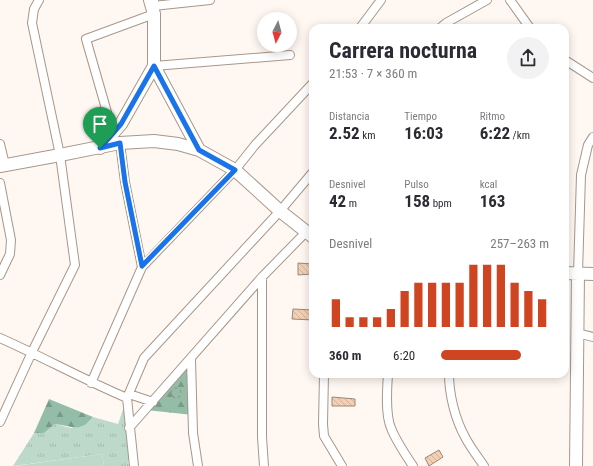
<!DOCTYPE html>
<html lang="es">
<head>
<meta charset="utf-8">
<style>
	body { margin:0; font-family:"Roboto Condensed",sans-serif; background:#f2f2f3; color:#2b2b33; height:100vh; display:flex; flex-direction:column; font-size:15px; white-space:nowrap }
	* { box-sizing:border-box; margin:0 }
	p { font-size:13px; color:#7c7c81 }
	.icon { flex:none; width:22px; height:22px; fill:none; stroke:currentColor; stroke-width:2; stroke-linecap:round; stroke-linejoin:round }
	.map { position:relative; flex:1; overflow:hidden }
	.sheet { position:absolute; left:309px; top:24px; width:260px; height:354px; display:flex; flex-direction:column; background:#fff; border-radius:12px; box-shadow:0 2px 10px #0003 }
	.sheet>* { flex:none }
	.needle { width:26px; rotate:186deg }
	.fabs { position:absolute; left:257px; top:12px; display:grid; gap:8px }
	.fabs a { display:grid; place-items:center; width:40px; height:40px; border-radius:50%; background:#fff; box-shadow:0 2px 10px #0003; font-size:20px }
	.pin { position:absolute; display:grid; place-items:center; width:34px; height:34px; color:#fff; margin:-41px -17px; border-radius:50% 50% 50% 0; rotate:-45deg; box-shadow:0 0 4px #0007 }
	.pin .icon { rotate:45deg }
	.round { display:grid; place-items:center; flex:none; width:42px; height:42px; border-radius:21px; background:#f2f2f3 }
	.headline { display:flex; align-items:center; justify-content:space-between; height:68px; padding:0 20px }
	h1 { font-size:22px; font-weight:700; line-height:30px }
	.figures { display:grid; grid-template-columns:repeat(3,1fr); gap:6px; height:68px; padding:4px 20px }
	.figures div { display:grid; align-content:center }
	.figures b { font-size:17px; font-weight:700 }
	.figures small { font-size:11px; font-weight:400 }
	.figures p { font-size:11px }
	.chart { height:112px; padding:8px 20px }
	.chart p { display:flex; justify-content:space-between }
	.chart svg { width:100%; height:72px; margin-top:4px; stroke:#cf4522; stroke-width:6 }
	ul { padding:0 20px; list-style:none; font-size:13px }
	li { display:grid; grid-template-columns:64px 48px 1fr; align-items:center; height:30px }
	li i { height:10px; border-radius:5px; background:#cf4522 }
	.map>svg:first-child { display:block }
</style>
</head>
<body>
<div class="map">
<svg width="593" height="466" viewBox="0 0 593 466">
	<defs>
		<pattern id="grass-tufts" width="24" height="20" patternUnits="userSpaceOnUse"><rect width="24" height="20" fill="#bdd9ca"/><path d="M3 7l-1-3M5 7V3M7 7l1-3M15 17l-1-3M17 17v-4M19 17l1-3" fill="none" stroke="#a3bbae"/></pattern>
		<pattern id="forest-firs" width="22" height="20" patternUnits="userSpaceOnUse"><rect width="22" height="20" fill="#93bda7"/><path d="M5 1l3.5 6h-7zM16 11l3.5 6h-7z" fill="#799a88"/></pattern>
		<pattern id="building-back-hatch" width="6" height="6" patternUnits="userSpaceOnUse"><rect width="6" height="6" fill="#f3d0b4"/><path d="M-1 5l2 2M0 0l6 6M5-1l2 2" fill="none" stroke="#d1b39b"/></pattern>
	</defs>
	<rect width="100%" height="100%" fill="#fff8f2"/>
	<path fill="url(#grass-tufts)" d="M127 398 133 460 128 461 129 466H104L102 454 13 466 34 433H44L55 424 71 428 89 422 93 417 118 424Z"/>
	<path fill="url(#forest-firs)" d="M191 359 193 415 146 410Z
		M49 399 93 417C80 433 73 426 55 424L44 433H34Z"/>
	<path fill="#bdd9ca" d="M102 454 104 466H15Z"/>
	<path fill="url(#building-back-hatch)" stroke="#97887b" d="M298 263 312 264V274L298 275Z
		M293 309 313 310V320L292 319Z
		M332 397 355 399V406H332Z
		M439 450 443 457 429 466 425 458Z"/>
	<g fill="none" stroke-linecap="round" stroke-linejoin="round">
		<g stroke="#a7978b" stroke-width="10">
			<path id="street" d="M510 0 530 28
				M154 1 153 6 210 0
				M360 28 381 0
				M440 28 446 23 487 0
				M565 60 593 78
				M154 66 290 55
				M113 133 86 39 154 14
				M120 143 125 182 142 267
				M0 144 5 165
				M0 183 11 240 10 254 0 275
				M578 273 581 175 588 145 593 137
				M262 277V437L264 466
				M577 333 593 337
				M0 338C43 357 84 380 127 398
				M191 359 193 433 198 466
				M324 374 323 424 324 436 342 466
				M388 374C387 389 385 414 391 428 396 441 405 454 413 466
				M449 374C449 394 455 419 465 437 470 447 478 457 484 466
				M91 383 142 267 235 170 255 145 313 83
				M129 394 153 402
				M0 422 32 352 75 265 60 155 32 23 34 9 39 0
				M129 428 262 277 306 232
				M134 466 127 398 144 358 280 211 313 172"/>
		</g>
		<g stroke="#a7978b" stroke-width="14">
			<path id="secondary" d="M150 0 154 14V66L199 150
				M100 148 121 124 154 66
				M0 166 60 155 120 143 154 141 178 144 199 150 235 170 280 211 313 237
				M565 273 593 274
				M576 466 578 273"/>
		</g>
		<path stroke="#9e9892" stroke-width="1.5" stroke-dasharray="3 3" stroke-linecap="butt" d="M171 393a5 5 0 1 1 10 0a5 5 0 1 1-10 0Z"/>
		<use href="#street" stroke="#fff" stroke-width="8"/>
		<use href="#secondary" stroke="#fff" stroke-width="12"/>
	</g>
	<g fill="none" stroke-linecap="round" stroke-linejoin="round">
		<g stroke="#fff" stroke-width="8">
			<path id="route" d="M154 66 199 150 235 170 142 266 125 182 120 143 100 148 121 124Z"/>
		</g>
		<use href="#route" stroke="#1a73e8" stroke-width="5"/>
	</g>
</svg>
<div class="fabs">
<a><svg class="needle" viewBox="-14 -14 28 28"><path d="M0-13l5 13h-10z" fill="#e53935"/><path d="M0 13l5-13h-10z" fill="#7c7c81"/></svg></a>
</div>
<div class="pin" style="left:100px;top:148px;background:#1e9e55"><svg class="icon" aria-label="arrive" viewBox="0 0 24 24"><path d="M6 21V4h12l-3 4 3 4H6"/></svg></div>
<section class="sheet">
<div class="headline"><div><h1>Carrera nocturna</h1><p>21:53 · 7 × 360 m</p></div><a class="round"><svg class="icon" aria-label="share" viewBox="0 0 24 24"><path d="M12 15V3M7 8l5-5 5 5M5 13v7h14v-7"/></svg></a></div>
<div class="figures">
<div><p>Distancia</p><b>2.52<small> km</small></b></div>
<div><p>Tiempo</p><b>16:03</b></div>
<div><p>Ritmo</p><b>6:22<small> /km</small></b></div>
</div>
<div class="figures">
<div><p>Desnivel</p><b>42<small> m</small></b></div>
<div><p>Pulso</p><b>158<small> bpm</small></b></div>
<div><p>kcal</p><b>163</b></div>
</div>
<div class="chart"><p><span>Desnivel</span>257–263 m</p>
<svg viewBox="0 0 160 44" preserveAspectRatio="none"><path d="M5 44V27M15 44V38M25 44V38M35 44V38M45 44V33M55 44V22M65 44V17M75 44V17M85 44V17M95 44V17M105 44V6M115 44V6M125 44V6M135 44V17M145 44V22M155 44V27"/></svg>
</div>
<ul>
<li><b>360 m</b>6:20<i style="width:74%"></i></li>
</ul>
</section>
</div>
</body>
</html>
